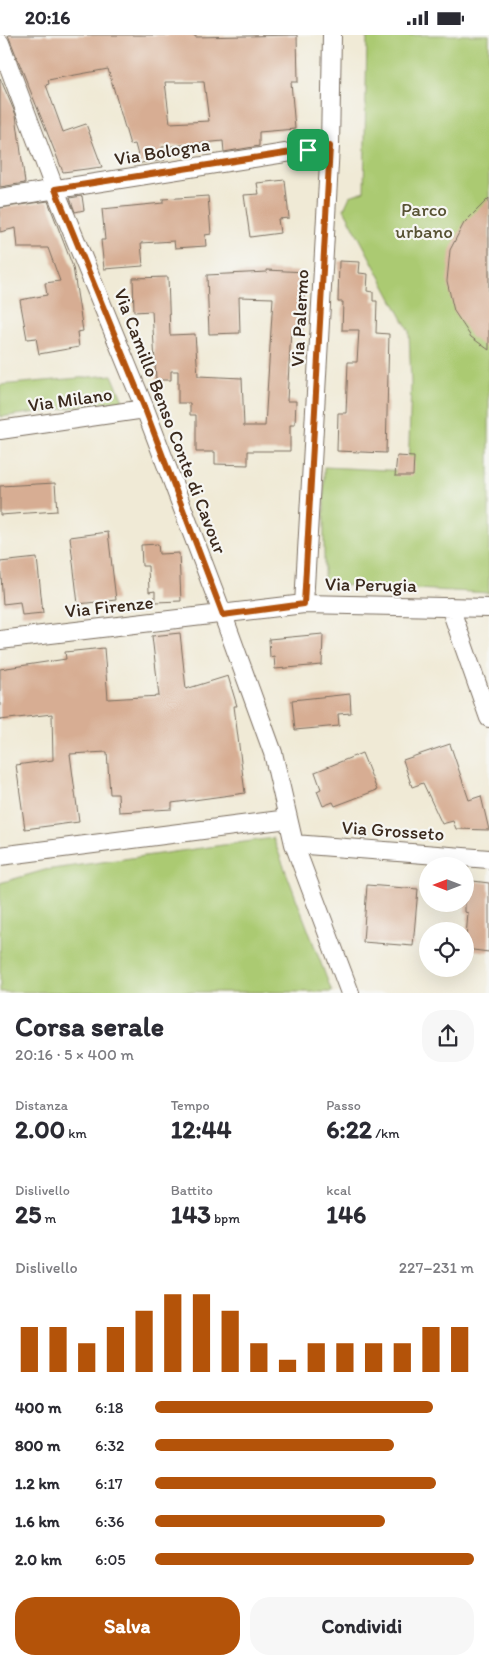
<!DOCTYPE html>
<html lang="it">
<head>
<meta charset="utf-8">
<style>
	body { margin:0; font-family:Itim,sans-serif; background:#f7f7f7; color:#2b2b33; height:100vh; display:flex; flex-direction:column; font-size:19px; white-space:nowrap }
	* { box-sizing:border-box; margin:0 }
	p { font-size:16px; color:#7c7c81 }
	.icon { flex:none; width:28px; height:28px; fill:none; stroke:currentColor; stroke-width:2; stroke-linecap:round; stroke-linejoin:round }
	.map { position:relative; height:958px; overflow:hidden }
	.drawer { display:flex; flex-direction:column; background:#fff; flex:1 }
	.drawer>* { flex:none }
	.needle { width:32px; rotate:270deg }
	.buttons { position:absolute; left:419px; top:822px; display:grid; gap:10px }
	.buttons a { display:grid; place-items:center; width:55px; height:55px; border-radius:50%; background:#fff; box-shadow:0 5px 20px #0002; font-size:25px }
	.pin { position:absolute; display:grid; place-items:center; width:42px; height:42px; color:#fff; margin:-21px; border-radius:10px; box-shadow:0 2px 8px #0006 }
	.round { display:grid; place-items:center; flex:none; width:52px; height:52px; border-radius:20px; background:#f7f7f7 }
	.head { display:flex; align-items:center; justify-content:space-between; height:85px; padding:0 15px }
	h1 { font-size:28px; font-weight:700; line-height:38px }
	.stats { display:grid; grid-template-columns:repeat(3,1fr); gap:8px; height:85px; padding:5px 15px }
	.stats div { display:grid; align-content:center }
	.stats b { font-size:25px; font-weight:700 }
	.stats small { font-size:14px; font-weight:400 }
	.stats p { font-size:14px }
	.chart { height:140px; padding:10px 15px }
	.chart p { display:flex; justify-content:space-between }
	.chart svg { width:100%; height:90px; margin-top:5px; stroke:#b45309; stroke-width:6 }
	.cta { display:flex; gap:10px; margin-top:auto; padding:10px 15px }
	.cta a { flex:1; height:58px; border-radius:20px; background:#b45309; color:#fff; font-size:20px; font-weight:700; line-height:58px; text-align:center }
	.cta a+a { background:#f7f7f7; color:#2b2b33 }
	ul { padding:0 15px; list-style:none; font-size:16px }
	li { display:grid; grid-template-columns:80px 60px 1fr; align-items:center; height:38px }
	li i { height:12px; border-radius:6px; background:#b45309 }
	.status { display:flex; justify-content:space-between; align-items:center; height:35px; padding:0 25px; background:#fff; direction:ltr }
	.status svg { height:14px; fill:currentColor }
	.map>svg:first-child { display:block }
</style>
</head>
<body>
<div class="status"><b>20:16</b><svg viewBox="0 0 49 12"><path d="M0 12V9h3v3zM5 12V6h3v6zM10 12V3h3v9zM15 12V0h3v12zM26 1h20v11H26zM47 4h2v5h-2z"/></svg></div>
<div class="map">
<svg width="489" height="958" viewBox="0 0 489 958">
	<rect width="100%" height="100%" fill="#f6f6f2"/>
	<filter id="ink" filterUnits="userSpaceOnUse"><feTurbulence type="fractalNoise" baseFrequency=".02" numOctaves="2"/><feDisplacementMap in="SourceGraphic" scale="10" xChannelSelector="R" yChannelSelector="G"/><feConvolveMatrix kernelMatrix="1 2 1 2 8 2 1 2 1" color-interpolation-filters="sRGB"/></filter>
	<filter id="wash" filterUnits="userSpaceOnUse"><feTurbulence type="fractalNoise" baseFrequency=".0096" numOctaves="4" result="noise"/><feDisplacementMap in="SourceGraphic" scale="20" xChannelSelector="R" yChannelSelector="G"/><feGaussianBlur stdDeviation="1.12" result="paint"/><feColorMatrix in="noise" values="0 0 0 0 0 0 0 0 0 0 0 0 0 0 0 0 0 1.4 0 .05"/><feComposite in="paint" operator="in"/></filter>
	<g filter="url(#wash)">
		<rect width="100%" height="100%" fill="#f0ead6"/>
		<path fill="#abca72" stroke="#737a48" d="M367 0H489V558L324 549V432L408 436 411 350 409 296 344 174 350 161 364 156Z
			M112 340 123 366 0 382V350Z
			M273 803 332 957H0V848L45 835Z"/>
		<g id="blocks">
			<path fill="#d7ad93" fill-rule="evenodd" d="M8 0H195V2L297 0 298 47H291L295 94 259 97V111L224 117 223 106 162 112 165 125 140 128 135 109 130 110 108 34 48 45 49 49 46 50 63 97 86 89 102 132 63 137ZM165 47H204L209 86 170 88Z
				M0 43 16 80 25 148 0 152Z
				M285 145 289 183 278 184 280 198 250 202 244 160 259 159 257 148Z
				M82 161 84 175 75 177 70 163Z
				M208 161 211 199 205 200 206 211 175 213 174 206 141 208 143 231 104 234 101 205H105L102 174 163 168V164Z
				M489 163V315L471 302 454 276 447 246 450 215 464 188Z
				M48 166 73 232 83 296 77 297 79 312 39 319 36 303 27 304 20 265 47 260 45 248 60 246 48 213H18L16 193 0 197V173Z
				M339 226 360 227 359 238 368 239 367 256 373 257V266H377L376 298 389 299 386 418 337 416 338 378H346L348 327H357L359 295H342L343 267H338Z
				M267 235 305 237 302 296 291 295 287 366H296L295 390H290V416H248V430L215 429V417H196V380H190V368H178V336H171V345H156L152 276 134 277 133 243 168 242 170 300 195 299 198 341 242 343 244 391H265L273 263 239 262 240 298 209 299 207 240 267 237Z
				M397 421 414 422 413 441H395Z
				M55 448 57 476 0 480V451Z
				M108 497 116 565 78 569 70 502Z
				M158 509 159 519 179 518 181 566 155 567V556L149 557 148 531H142L141 510Z
				M37 523 43 578 22 580 20 567 3 569 0 527Z
				M180 598 186 654 228 641 237 671H234L245 758 172 768V774L119 777 118 759H110L107 717 70 719 79 787 25 794 16 730 53 725 52 679 0 685V634L66 624 65 617 104 613 108 664 159 661 152 601Z
				M323 599 322 630 275 634 274 621 270 622 269 604Z
				M350 659 351 678 338 679 339 691 295 695 292 665Z
				M450 709 469 765 481 761 489 795 456 794 453 786 442 789 423 748 412 752 403 725Z
				M362 718 377 755 335 771 333 767 323 771 317 756 321 754 315 737Z
				M465 845 489 848V917L465 914 468 878 465 877Z
				M367 850 418 854 413 911 363 907Z"/>
		</g>
	</g>
	<g filter="url(#ink)">
		<use href="#blocks" fill-opacity="0" stroke="#7a6d5e" stroke-width="1"/>
		<g fill="none" stroke-linecap="round" stroke-linejoin="round">
			<g stroke="#7a6d5e" stroke-width="20">
				<path id="street" d="M0 8 55 155 145 374 223 580 273 718 294 809 350 958
					M0 163 330 111
					M0 395 145 374
					M304 569 330 111 332 0
					M450 572 489 683
					M0 605 304 569 489 573
					M294 809 489 824
					M0 821 288 784"/>
			</g>
			<use href="#street" stroke="#fff" stroke-width="18"/>
		</g>
	</g>
	<g fill="none" stroke-linecap="round" stroke-linejoin="round" filter="url(#ink)">
		<g stroke="#fff" stroke-width="10">
			<path id="route" d="M330 111 304 569 223 580 145 374 55 154Z"/>
		</g>
		<use href="#route" stroke="#b45309" stroke-width="6"/>
	</g>
	<g text-anchor="middle" stroke-width="4.5" stroke-linejoin="round" paint-order="stroke">
		<g font-size="19" fill="#3b2a1e" stroke="#f6f6f2">
			<text transform="translate(162 116) rotate(-9)" y="7">Via Bologna</text>
			<text transform="translate(299 283) rotate(-87)" y="7">Via Palermo</text>
			<text transform="translate(70 364) rotate(-8)" y="7">Via Milano</text>
			<text transform="translate(171 386) rotate(69)" y="7">Via Camillo Benso Conte di Cavour</text>
			<text transform="translate(371 549) rotate(1)" y="7">Via Perugia</text>
			<text transform="translate(109 571) rotate(-6)" y="7">Via Firenze</text>
			<text transform="translate(393 795) rotate(4)" y="7">Via Grosseto</text>
		</g>
		<g font-size="19" fill="#575233" stroke="#f6f6f2">
			<text x="424" y="181">Parco<tspan x="424" dy="22">urbano</tspan></text>
		</g>
	</g>
</svg>
<div class="buttons">
<a><svg class="needle" viewBox="-14 -14 28 28"><path d="M0-13l5 13h-10z" fill="#e53935"/><path d="M0 13l5-13h-10z" fill="#7c7c81"/></svg></a>
<a><svg class="icon" aria-label="locate" viewBox="0 0 24 24"><circle cx="12" cy="12" r="6"/><path d="M12 2v4M12 18v4M2 12h4M18 12h4"/></svg></a>
</div>
<div class="pin" style="left:308px;top:115px;background:#1e9e55"><svg class="icon" aria-label="arrive" viewBox="0 0 24 24"><path d="M6 21V4h12l-3 4 3 4H6"/></svg></div>
</div>
<section class="drawer">
<div class="head"><div><h1>Corsa serale</h1><p>20:16 · 5 × 400 m</p></div><a class="round"><svg class="icon" aria-label="share" viewBox="0 0 24 24"><path d="M12 15V3M7 8l5-5 5 5M5 13v7h14v-7"/></svg></a></div>
<div class="stats">
<div><p>Distanza</p><b>2.00<small> km</small></b></div>
<div><p>Tempo</p><b>12:44</b></div>
<div><p>Passo</p><b>6:22<small> /km</small></b></div>
</div>
<div class="stats">
<div><p>Dislivello</p><b>25<small> m</small></b></div>
<div><p>Battito</p><b>143<small> bpm</small></b></div>
<div><p>kcal</p><b>146</b></div>
</div>
<div class="chart"><p><span>Dislivello</span>227–231 m</p>
<svg viewBox="0 0 160 44" preserveAspectRatio="none"><path d="M5 44V22M15 44V22M25 44V30M35 44V22M45 44V14M55 44V6M65 44V6M75 44V14M85 44V30M95 44V38M105 44V30M115 44V30M125 44V30M135 44V30M145 44V22M155 44V22"/></svg>
</div>
<ul>
<li><b>400 m</b>6:18<i style="width:87%"></i></li>
<li><b>800 m</b>6:32<i style="width:75%"></i></li>
<li><b>1.2 km</b>6:17<i style="width:88%"></i></li>
<li><b>1.6 km</b>6:36<i style="width:72%"></i></li>
<li><b>2.0 km</b>6:05<i style="width:100%"></i></li>
</ul>
<div class="cta"><a>Salva</a><a>Condividi</a></div>
</section>
</body>
</html>
